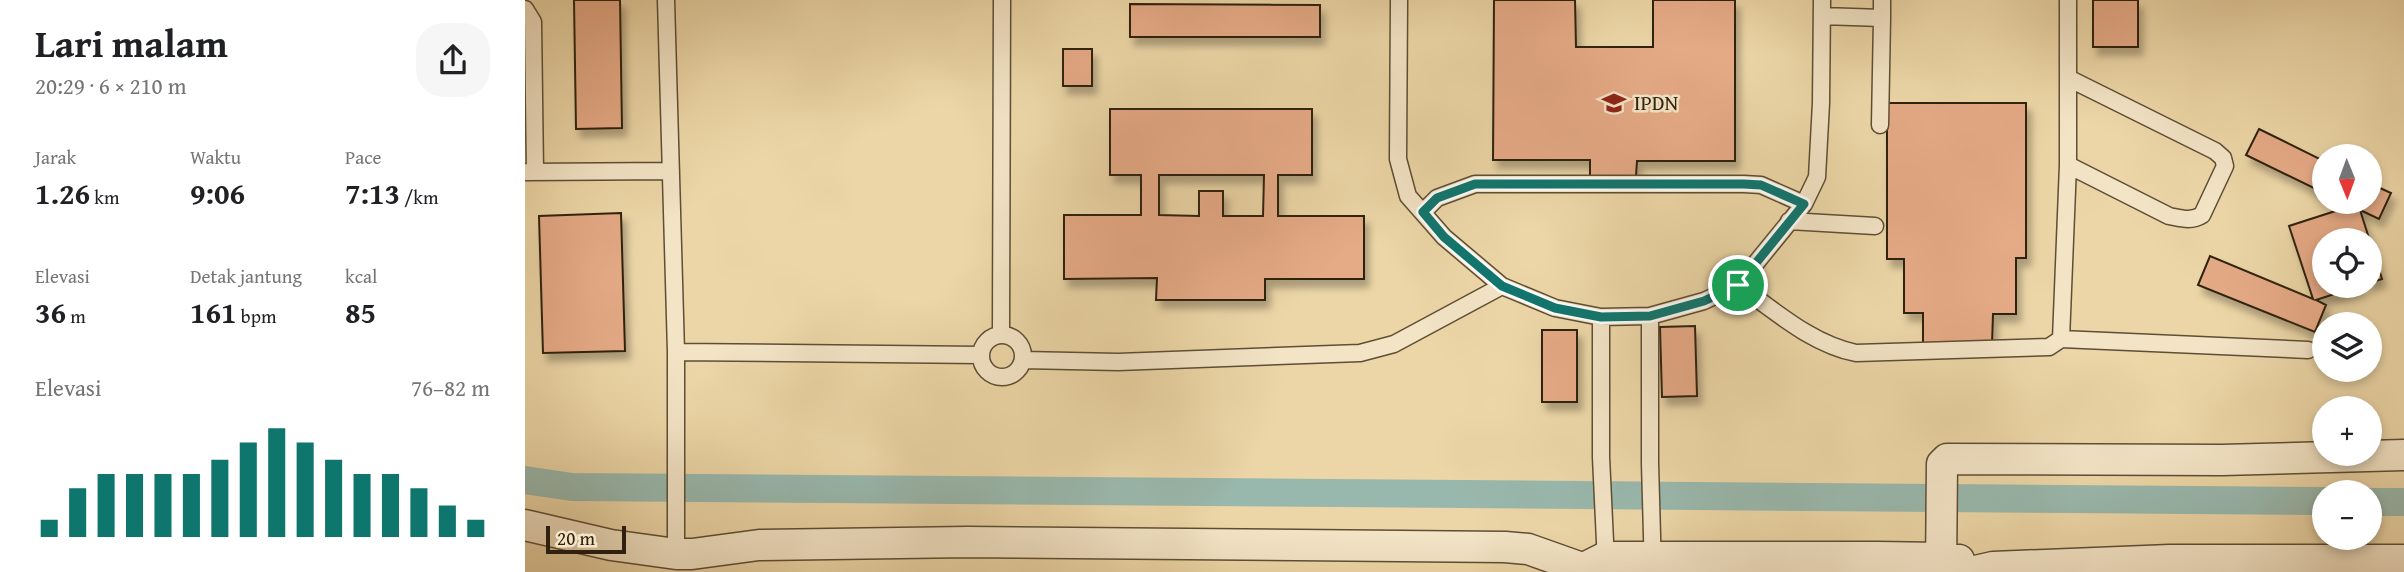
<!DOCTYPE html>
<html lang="id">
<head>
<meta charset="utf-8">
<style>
	body { margin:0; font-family:"Gentium Book Plus",serif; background:#f6f6f6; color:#202124; height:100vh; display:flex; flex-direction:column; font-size:26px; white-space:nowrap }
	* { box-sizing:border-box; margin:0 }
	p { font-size:23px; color:#757577 }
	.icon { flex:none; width:38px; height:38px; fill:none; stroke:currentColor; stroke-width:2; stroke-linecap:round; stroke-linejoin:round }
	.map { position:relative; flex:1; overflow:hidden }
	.panel { display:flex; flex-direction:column; background:#fff; width:525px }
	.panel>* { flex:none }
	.needle { width:46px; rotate:179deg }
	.fabs { position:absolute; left:1787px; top:144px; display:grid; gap:14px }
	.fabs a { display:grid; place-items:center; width:70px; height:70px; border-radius:50%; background:#fff; box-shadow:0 4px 10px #0003; font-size:35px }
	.scale { position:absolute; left:21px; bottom:18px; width:80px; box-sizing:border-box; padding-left:7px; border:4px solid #2f210e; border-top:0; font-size:19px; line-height:24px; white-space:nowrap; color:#2f210e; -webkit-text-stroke:5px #f3e4c6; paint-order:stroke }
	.pin { position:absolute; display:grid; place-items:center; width:60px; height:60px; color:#fff; margin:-30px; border:4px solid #fff; border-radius:50%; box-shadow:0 2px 7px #0007 }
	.round { display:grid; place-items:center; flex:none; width:74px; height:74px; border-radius:28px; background:#f6f6f6 }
	.head { display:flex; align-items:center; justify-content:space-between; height:119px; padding:0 35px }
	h1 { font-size:38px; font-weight:700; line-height:52px }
	.figures { display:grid; grid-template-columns:repeat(3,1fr); gap:10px; height:119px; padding:7px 35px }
	.figures div { display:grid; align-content:center }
	.figures b { font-size:30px; font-weight:700 }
	.figures small { font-size:19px; font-weight:400 }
	.figures p { font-size:19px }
	.chart { height:196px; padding:14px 35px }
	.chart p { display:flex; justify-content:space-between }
	.chart svg { width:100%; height:126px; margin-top:7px; stroke:#0f766e; stroke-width:6 }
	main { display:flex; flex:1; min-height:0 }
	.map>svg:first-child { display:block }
</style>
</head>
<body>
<main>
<section class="panel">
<div class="head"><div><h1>Lari malam</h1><p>20:29 · 6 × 210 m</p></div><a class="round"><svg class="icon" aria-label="share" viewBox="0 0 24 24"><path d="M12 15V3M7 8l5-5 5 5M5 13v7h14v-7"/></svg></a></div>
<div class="figures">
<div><p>Jarak</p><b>1.26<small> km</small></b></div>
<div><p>Waktu</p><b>9:06</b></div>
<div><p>Pace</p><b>7:13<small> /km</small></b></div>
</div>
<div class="figures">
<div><p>Elevasi</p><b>36<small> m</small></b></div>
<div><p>Detak jantung</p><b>161<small> bpm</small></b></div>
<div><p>kcal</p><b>85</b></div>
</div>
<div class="chart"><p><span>Elevasi</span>76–82 m</p>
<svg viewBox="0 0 160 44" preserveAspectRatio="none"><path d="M5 44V38M15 44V27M25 44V22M35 44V22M45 44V22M55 44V22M65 44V17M75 44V11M85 44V6M95 44V11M105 44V17M115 44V22M125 44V22M135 44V27M145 44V33M155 44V38"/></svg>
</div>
</section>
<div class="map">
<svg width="1879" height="572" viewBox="0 0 1879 572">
	<defs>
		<filter id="shadow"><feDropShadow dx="4.5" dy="8" stdDeviation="3.5" flood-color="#0004"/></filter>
	</defs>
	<rect width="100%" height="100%" fill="#ecd6a7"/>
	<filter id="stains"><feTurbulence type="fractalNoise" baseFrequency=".00286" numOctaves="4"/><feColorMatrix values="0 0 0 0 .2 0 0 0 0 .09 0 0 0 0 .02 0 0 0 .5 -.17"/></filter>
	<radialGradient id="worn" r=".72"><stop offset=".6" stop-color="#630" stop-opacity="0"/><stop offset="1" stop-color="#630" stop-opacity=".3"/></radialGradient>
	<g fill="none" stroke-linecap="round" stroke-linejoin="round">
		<path stroke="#99b8ad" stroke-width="28" d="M0 480 47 487 1799 501
			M1844 502H1879"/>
	</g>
	<path fill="#e5aa86" stroke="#2f210e" stroke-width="2" fill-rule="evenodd" filter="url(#shadow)" d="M49 0H95L97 128 51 129Z
		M969 0H1050L1051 47H1128V0H1210V161H1112L1111 176H1065V160H968Z
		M1568 0H1613V47H1568Z
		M605 4 795 5V37H605Z
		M538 49H567V86H538Z
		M1362 103H1501V258H1491V314H1468L1467 344H1398V313H1379V259H1362Z
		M585 109H787V175H753V216H839V279H740V300H631L632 278 539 279V215H616V175H585ZM634 175H739L738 216H698V191H674V216L634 215Z
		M1734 129 1799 161V193L1721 155Z
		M1844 183 1866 193 1854 219 1835 210 1857 279 1844 283V240H1799V285H1837L1791 300 1801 305 1790 332 1673 285 1685 256 1788 299 1764 226 1826 206 1817 201H1844Z
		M96 213 100 351 18 353 14 216Z
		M1170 326 1172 396 1137 397 1135 327Z
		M1017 330H1052V402H1017Z"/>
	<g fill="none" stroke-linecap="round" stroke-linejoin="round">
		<g stroke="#5e4e34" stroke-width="19">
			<path id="lane" d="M141 0 151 352 456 355
				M874 0 873 159 883 196 919 237 977 286 1030 308 1076 317 1125 316 1179 301 1213 285C1249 310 1286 344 1331 353L1524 347 1536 339 1543 165V0
				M1357 0V18
				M0 9 8 22 10 172
				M1297 16 1357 18 1355 125
				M1543 78 1690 151 1698 158 1700 166 1677 215C1666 222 1655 218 1644 216L1543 165
				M2 172 146 171
				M898 212 912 198 950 184H1219L1236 185 1279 204
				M1264 221 1350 226
				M1213 285 1279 204 1292 177 1296 103 1297 0
				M1125 316V463L1128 572
				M1076 317V457L1081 563
				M476 334 477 0
				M456 356a21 21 0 1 1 42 0a21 21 0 1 1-42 0Z
				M1536 339 1783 350
				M498 360 593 362 835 353 869 344 977 286
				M151 554V352"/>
		</g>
		<g stroke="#5e4e34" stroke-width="33">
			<path id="street" d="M0 525 86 545 151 554H167L234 545 443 542 980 547 1003 549 1068 572
				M1059 568 1081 557H1353L1415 558 1434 560
				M1416 572 1417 464 1422 459 1697 460 1879 455
				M1446 572 1468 567 1645 560H1879"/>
		</g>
		<use href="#lane" stroke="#f3e4c6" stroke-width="16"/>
		<use href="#street" stroke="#f3e4c6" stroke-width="30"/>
	</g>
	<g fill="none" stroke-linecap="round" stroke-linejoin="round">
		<g stroke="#fff" stroke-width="14">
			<path id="route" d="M950 184H1219L1236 185 1279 204 1213 285 1179 301 1125 316 1076 317 1030 308 977 286 919 237 898 212 912 198Z"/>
		</g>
		<use href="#route" stroke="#0f766e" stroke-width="9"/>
	</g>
	<defs>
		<g id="university-bare" transform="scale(1.89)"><path d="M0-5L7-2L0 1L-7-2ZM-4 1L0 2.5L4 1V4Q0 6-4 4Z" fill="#8f2418" stroke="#f3e4c6" stroke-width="2.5" paint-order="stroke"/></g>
	</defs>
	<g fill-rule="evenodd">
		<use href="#university-bare" x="1089" y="103"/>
	</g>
	<g text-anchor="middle" stroke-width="5" stroke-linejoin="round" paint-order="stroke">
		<g font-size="21" fill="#2f210e" stroke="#f3e4c6" text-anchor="start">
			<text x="1109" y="110">IPDN</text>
		</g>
	</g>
	<rect width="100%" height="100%" filter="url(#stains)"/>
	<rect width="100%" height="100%" fill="url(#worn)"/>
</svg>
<div class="fabs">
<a><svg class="needle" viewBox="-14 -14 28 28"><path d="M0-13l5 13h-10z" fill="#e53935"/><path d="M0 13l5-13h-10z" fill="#757577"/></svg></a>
<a><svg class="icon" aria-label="locate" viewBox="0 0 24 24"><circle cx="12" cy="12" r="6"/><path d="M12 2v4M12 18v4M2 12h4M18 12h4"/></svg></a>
<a><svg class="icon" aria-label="layers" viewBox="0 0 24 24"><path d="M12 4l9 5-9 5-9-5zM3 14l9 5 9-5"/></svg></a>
<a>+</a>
<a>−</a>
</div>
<div class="scale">20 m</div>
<div class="pin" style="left:1213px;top:285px;background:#1e9e55"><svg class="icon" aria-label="arrive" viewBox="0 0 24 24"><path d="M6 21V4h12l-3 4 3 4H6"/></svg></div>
</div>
</main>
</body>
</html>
